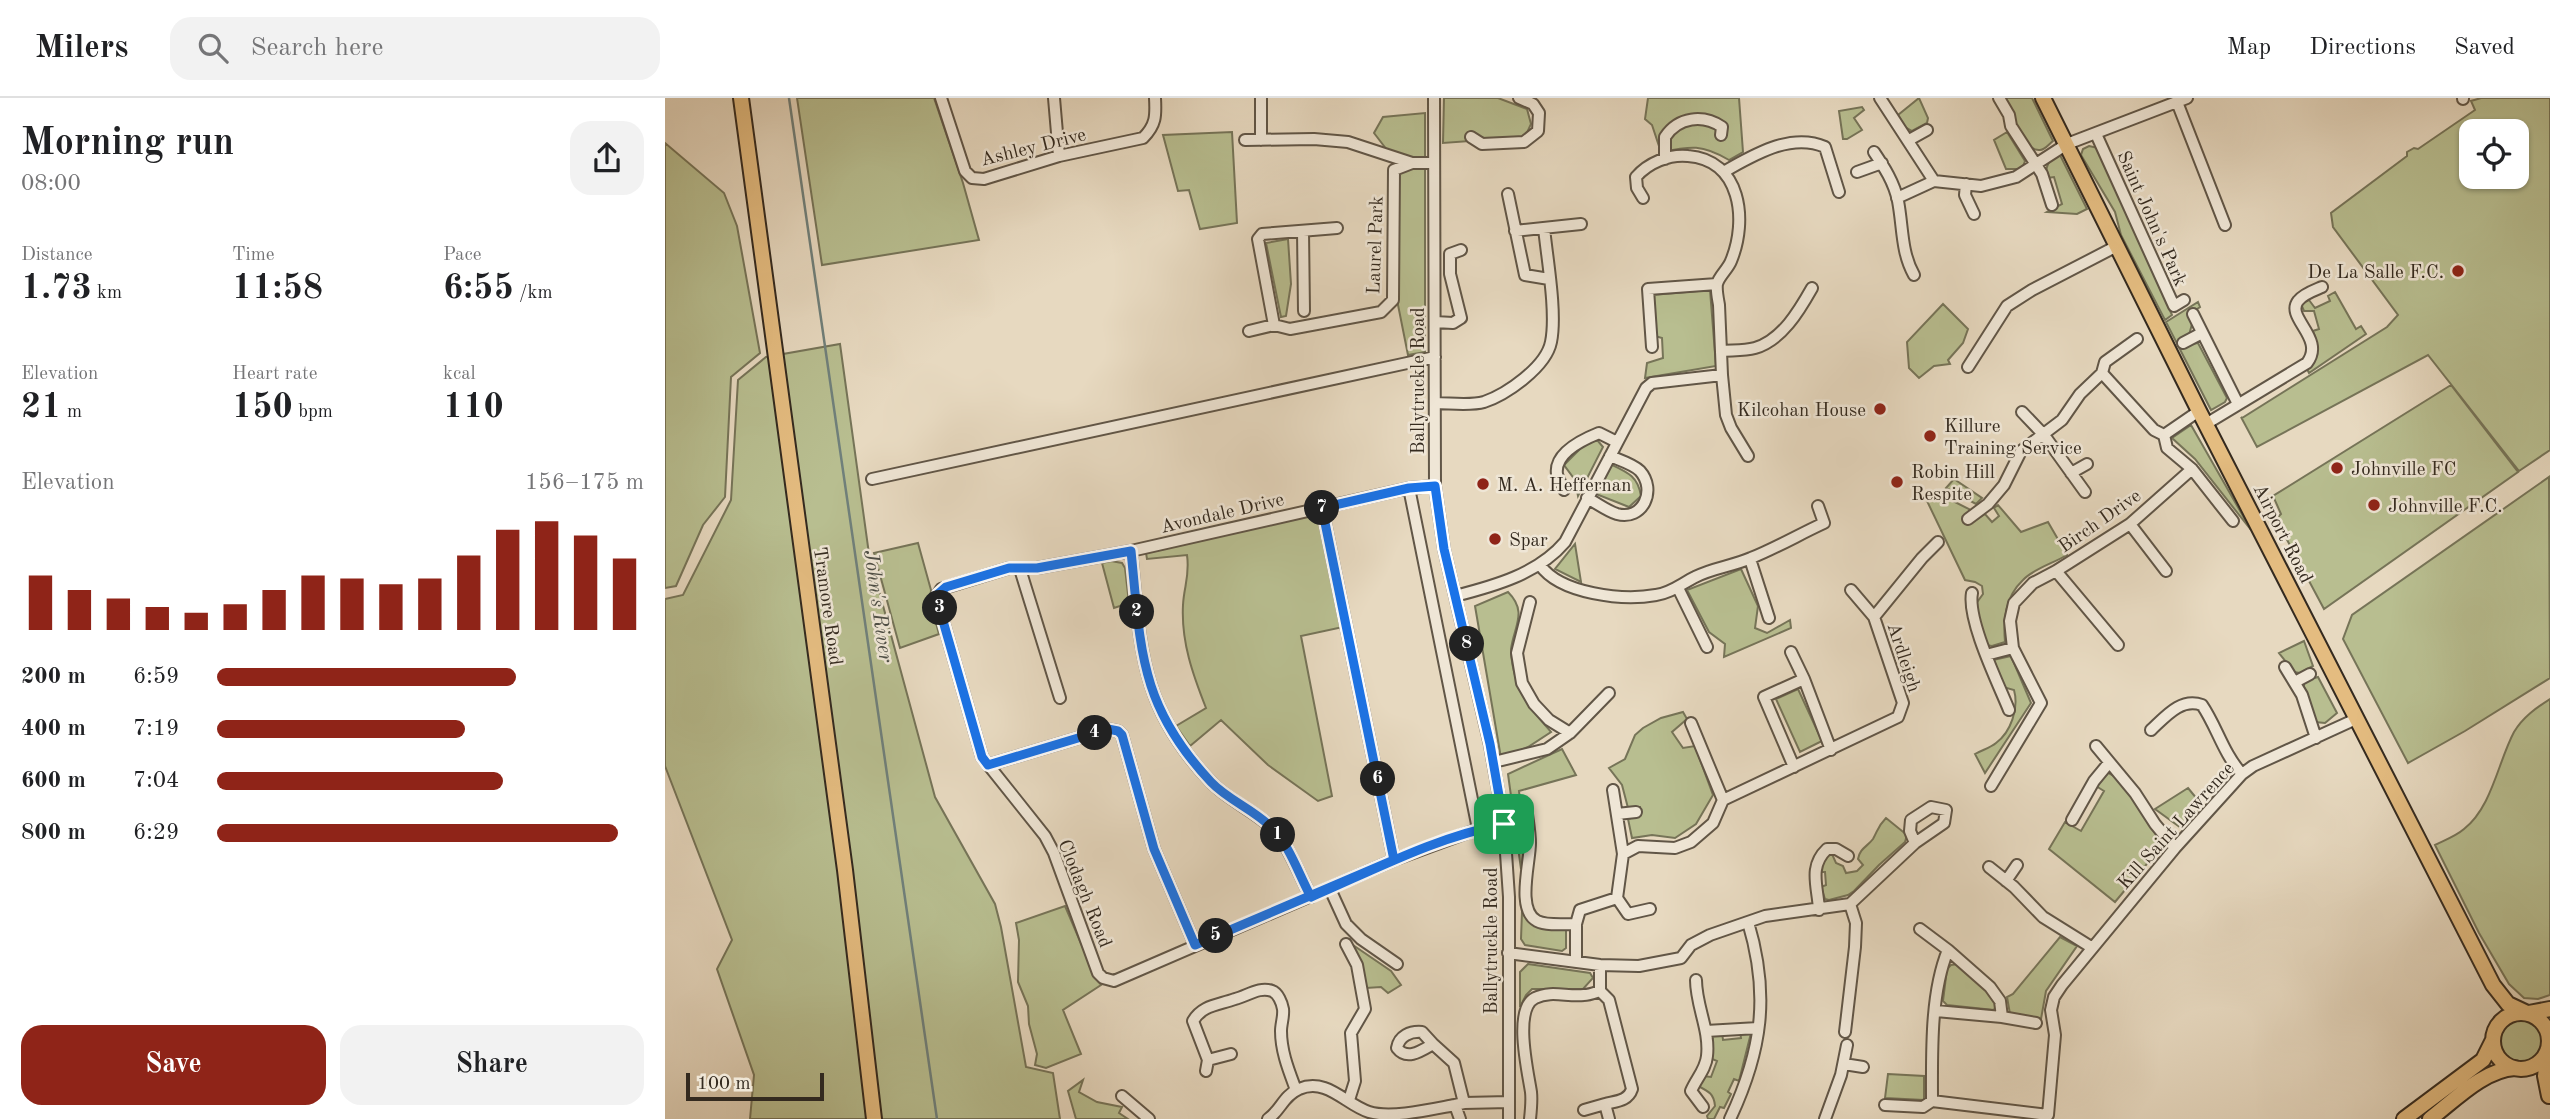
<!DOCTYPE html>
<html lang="en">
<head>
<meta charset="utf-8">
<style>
	body { margin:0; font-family:"Old Standard TT",serif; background:#f2f2f2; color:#202124; height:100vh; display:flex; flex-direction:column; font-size:26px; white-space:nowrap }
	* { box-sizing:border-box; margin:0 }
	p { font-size:23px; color:#757577 }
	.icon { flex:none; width:38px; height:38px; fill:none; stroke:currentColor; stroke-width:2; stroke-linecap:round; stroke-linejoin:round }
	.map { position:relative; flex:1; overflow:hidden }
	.sheet { display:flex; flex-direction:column; background:#fff; width:665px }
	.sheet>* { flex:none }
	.tools { position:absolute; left:1794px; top:21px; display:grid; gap:14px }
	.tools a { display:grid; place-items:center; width:70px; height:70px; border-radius:14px; background:#fff; box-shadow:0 2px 5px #0004; font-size:35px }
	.scale { position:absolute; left:21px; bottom:18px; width:138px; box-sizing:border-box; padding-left:7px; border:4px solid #342a1f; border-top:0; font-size:19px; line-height:24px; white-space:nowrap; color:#342a1f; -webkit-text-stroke:5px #efe6d6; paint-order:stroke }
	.pin { position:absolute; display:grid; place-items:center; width:60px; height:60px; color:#fff; margin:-30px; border-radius:14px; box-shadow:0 4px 10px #0006 }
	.km { position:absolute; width:35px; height:35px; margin:-18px; border-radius:50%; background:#222; color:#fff; font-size:19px; line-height:35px; text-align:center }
	.round { display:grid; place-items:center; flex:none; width:74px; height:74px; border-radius:21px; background:#f2f2f2 }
	.summary { display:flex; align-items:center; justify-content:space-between; height:119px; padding:0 21px }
	h1 { font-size:38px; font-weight:800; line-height:52px }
	.stats { display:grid; grid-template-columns:repeat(3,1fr); gap:10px; height:119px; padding:7px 21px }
	.stats div { display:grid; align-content:center }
	.stats b { font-size:35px; font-weight:800 }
	.stats small { font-size:19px; font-weight:400 }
	.stats p { font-size:19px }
	.chart { height:196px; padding:14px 21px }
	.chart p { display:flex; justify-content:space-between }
	.chart svg { width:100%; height:126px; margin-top:7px; stroke:#8f2418; stroke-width:6 }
	.cta { display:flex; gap:14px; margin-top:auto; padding:14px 21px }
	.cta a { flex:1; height:80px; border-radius:21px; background:#8f2418; color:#fff; font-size:28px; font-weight:800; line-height:80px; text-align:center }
	.cta a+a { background:#f2f2f2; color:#202124 }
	ul { padding:0 21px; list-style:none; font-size:23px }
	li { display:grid; grid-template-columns:112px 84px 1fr; align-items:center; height:52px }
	li i { height:18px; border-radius:9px; background:#8f2418 }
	header { display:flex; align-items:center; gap:42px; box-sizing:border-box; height:98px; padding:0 35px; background:#fff; border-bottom:2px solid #e0e0e0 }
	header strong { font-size:33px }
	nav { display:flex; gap:38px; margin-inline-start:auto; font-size:24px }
	.search { width:490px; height:63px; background:#f2f2f2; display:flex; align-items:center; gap:18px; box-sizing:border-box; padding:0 24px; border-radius:21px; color:#757577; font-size:26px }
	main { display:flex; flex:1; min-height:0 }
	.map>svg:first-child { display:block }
</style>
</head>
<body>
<header>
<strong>Milers</strong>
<div class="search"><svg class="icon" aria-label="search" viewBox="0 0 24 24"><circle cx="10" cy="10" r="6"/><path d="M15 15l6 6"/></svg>Search here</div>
<nav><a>Map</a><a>Directions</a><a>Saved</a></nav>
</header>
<main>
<section class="sheet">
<div class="summary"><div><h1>Morning run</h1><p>08:00</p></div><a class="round"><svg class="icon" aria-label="share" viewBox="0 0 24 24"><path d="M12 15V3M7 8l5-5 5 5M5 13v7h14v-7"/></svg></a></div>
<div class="stats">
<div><p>Distance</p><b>1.73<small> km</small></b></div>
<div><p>Time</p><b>11:58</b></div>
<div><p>Pace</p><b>6:55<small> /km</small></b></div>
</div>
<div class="stats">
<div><p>Elevation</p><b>21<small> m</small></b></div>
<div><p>Heart rate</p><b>150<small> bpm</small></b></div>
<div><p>kcal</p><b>110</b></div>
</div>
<div class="chart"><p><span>Elevation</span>156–175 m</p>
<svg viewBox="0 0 160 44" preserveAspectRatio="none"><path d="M5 44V25M15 44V30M25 44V33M35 44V36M45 44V38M55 44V35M65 44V30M75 44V25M85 44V26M95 44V28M105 44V26M115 44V18M125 44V9M135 44V6M145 44V11M155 44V19"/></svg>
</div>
<ul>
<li><b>200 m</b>6:59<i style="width:70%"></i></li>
<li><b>400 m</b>7:19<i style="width:58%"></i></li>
<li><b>600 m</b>7:04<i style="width:67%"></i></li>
<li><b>800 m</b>6:29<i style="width:94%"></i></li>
</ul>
<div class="cta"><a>Save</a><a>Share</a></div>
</section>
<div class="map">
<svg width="1885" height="1021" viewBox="0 0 1885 1021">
	<rect width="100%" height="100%" fill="#e7d9c0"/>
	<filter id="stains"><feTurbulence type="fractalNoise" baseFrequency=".00286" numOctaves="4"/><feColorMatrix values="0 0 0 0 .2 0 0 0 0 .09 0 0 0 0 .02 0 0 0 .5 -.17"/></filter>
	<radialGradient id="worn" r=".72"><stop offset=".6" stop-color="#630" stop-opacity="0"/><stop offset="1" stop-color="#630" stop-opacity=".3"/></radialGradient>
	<path fill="#b8be90" stroke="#767458" stroke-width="2" fill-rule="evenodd" d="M132 0H269L298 85 314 142 157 167Z
		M779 0H833L862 11 866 26 860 39 778 45Z
		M983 0H1074L1078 54 1064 62C1037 46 1026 48 996 54L987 27 980 21Z
		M1254 0 1263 20 1262 25 1247 33 1240 29 1233 17Z
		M1338 0H1367L1388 43C1384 46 1380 52 1375 52 1358 54 1344 13 1338 0Z
		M1816 0H1885V352L1854 373 1763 257 1592 349 1576 319 1577 320 1722 229 1733 217 1668 129 1666 115 1742 58V54L1749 50 1753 51 1810 12 1806 3ZM1806 33H1852V79H1806Z
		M1197 9 1199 12 1189 20 1197 32 1182 41H1178L1174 13Z
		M760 15V254L743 257 733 207 732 65 709 35 718 19Z
		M567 34 572 125 535 131 524 92 513 93 498 37Z
		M1342 34 1360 63 1357 71H1341L1329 42Z
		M0 45 59 95 72 128 95 255 66 279 60 399 38 427 11 488 0 490Z
		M1424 48 1433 50 1507 217 1500 222 1456 137 1450 114 1416 57 1418 51Z
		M1395 57 1422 111 1412 116 1382 114 1397 106 1389 79 1382 80C1380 68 1383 61 1395 57Z
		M623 141 626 186 621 218 616 219 601 145Z
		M1045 192 1051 268 980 280 982 265 998 260 997 240 990 238 987 197Z
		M1670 194 1691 231 1696 228 1701 236 1644 275 1642 271C1655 258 1654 250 1648 233L1654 231 1649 213H1639L1636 206 1639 203 1644 202 1650 210 1665 203 1663 198Z
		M1533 204 1535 209 1523 217 1527 226 1524 237 1526 246 1533 245 1562 300 1560 304 1546 312 1501 224Z
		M1278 206 1303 231 1298 245 1283 262 1285 266 1269 268 1254 280 1244 270 1242 244Z
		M175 246 204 456 270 699 330 806 336 829 361 969 388 975 395 1021H85L89 977 52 871 67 842 0 668V501L18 497 66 402 73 282 101 259Z
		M1786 287 1853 374 1659 511 1611 421 1616 416 1608 398Z
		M1526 327 1586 432 1530 361 1507 340Z
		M924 342 933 343 938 349 913 398 910 382 899 367Z
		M945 366C962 374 973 378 976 398L964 409 931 396Z
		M1884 379 1885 580 1800 633 1743 665 1678 541 1687 517Z
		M1289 381 1317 400 1311 406 1281 390Z
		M1274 396 1304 411V426L1320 416 1327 424 1334 418 1329 410 1333 407 1356 434 1383 424 1402 457C1389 465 1368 471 1358 482 1340 499 1338 522 1340 544L1327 548 1321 547 1310 507 1318 496 1317 488 1310 484 1300 482 1262 403Z
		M642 418 652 420 657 430 678 529 636 538 667 698 653 703 603 667 556 622 525 648 511 628 541 610C528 577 516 544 518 507 519 488 525 478 522 457L482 461 481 455Z
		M253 445 266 492 265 503 274 536 235 550 209 455Z
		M910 446 916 484 890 471Z
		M446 463 457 465 460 470 464 505 449 510 437 465Z
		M1076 471 1093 508 1090 530 1102 535 1125 522 1126 530 1059 559 1060 546 1044 534 1022 492Z
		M843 494C863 514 849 528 846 551 846 560 849 575 852 584 858 603 874 620 886 634L863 649 836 660 810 508Z
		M1639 543 1648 568 1635 575 1629 574 1614 555Z
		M1346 558 1366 605 1320 675 1310 656C1317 652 1325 650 1331 645 1346 634 1354 610 1349 592L1338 589 1328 562Z
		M1653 579 1672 615 1660 625 1650 624 1639 589V583Z
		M1133 591 1157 643 1135 654 1111 601Z
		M1885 601V897L1873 901 1859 900 1844 886 1814 835 1770 747C1780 742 1791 738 1799 731 1827 709 1833 664 1849 634 1858 619 1871 610 1885 601Z
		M1018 614 1022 621 1007 634 1018 650 1030 648 1048 697 1031 726 1010 740 987 737 967 740 963 721 976 717 975 709 963 710 957 687 944 670 960 661 970 637 978 630 996 620Z
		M897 651 911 677 854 693 860 745 856 771 843 676Z
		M1442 674C1464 684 1483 723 1495 744L1496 749 1450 804 1384 751 1400 724 1416 733 1439 693 1431 688Z
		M1523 690 1537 707 1516 730 1490 711Z
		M1221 720 1242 737 1240 744 1214 767 1189 793 1183 797 1164 802 1160 801 1156 789 1161 787 1160 774H1154L1159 757 1167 756 1171 765 1178 768 1181 775 1192 773 1198 767 1193 761C1195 750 1202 749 1208 741 1213 732 1213 728 1221 720Z
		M400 808 430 878 436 887 398 912 416 956 381 970 370 967 372 956 364 926 363 908 353 884 354 842 351 825Z
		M857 813 863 821 901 830V850L897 853 860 847 856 841Z
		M1395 839 1412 848 1381 893 1376 921 1345 916 1342 899 1348 896Z
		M685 845 726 873 736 887 723 895 716 889 701 890Z
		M863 866 925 875 928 880 918 891H867L861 897 855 909V874Z
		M1293 866 1328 898 1331 908 1329 912 1282 907 1278 903 1282 871 1286 867Z
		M1834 943a22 22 0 1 1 44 0a22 22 0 1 1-44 0Z
		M1075 933 1086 935 1074 983 1069 981 1063 994 1066 996 1059 1010 1055 1009 1049 1021H1043L1042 1018 1050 1008C1049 995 1043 993 1031 987L1038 978 1046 979 1052 963 1045 960 1048 937 1057 934 1058 942 1076 940Z
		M1223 976 1259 978V1002L1220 1000Z
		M418 982 414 994 432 1004 457 1009 454 1015 463 1021H411L403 993Z"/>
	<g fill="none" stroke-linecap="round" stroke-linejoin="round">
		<path stroke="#70807b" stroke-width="2.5" d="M124 0 272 1021"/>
		<g stroke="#615647" stroke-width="14">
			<path id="minor" d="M276 0 300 73 307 80 319 81 394 58 478 40C491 27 491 18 490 0
				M389 0 394 58
				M596 0V42
				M769 0 770 388 779 451 825 647 839 726 844 799V1021
				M1215 0 1269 83
				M1334 0 1344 17 1346 28 1377 76 1387 107
				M1798 0V1
				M1512 4 1560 127
				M1431 36 1509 208 1519 202
				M806 39 817 46 859 44 873 33 874 15 868 6 854 0
				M580 42 649 41 683 44 747 65H769
				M1244 42 1262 32
				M1209 54C1219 69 1229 84 1233 103 1238 129 1236 154 1249 177
				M1000 61V39C1013 19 1038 16 1057 29L1056 37
				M1060 73C1089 57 1126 34 1160 49L1174 94
				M1192 74 1217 65
				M1301 86 1300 97 1309 116
				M843 96 860 177 884 181
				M1232 100 1269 83 1316 88 1351 79 1402 46 1522 0
				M672 130 597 136 593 141 609 227 625 231 716 214 728 202 729 72 747 65
				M638 133 639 213
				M850 133 916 126
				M1528 216 1573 306
				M770 224 788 225 796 220 785 176V156L796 152
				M584 233 609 227
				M1518 245 1537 235
				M987 249 983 191 1052 186
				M1056 253C1067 252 1079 253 1090 250 1117 242 1134 213 1147 190
				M1303 269 1342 208 1367 192 1452 148
				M1437 275 1489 332 1499 337
				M1057 277 1061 317 1066 330 1083 358
				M770 305C785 305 805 308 819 304 842 296 881 269 886 244 892 215 882 160 879 130
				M1357 314 1379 337 1420 394
				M1541 326 1642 265C1661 240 1620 220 1633 203 1638 196 1650 192 1657 189
				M1499 337 1502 350 1527 371 1568 423
				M1499 337 1534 313
				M1406 375 1422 366
				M207 381 770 259
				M770 388 744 390 466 453 372 470H344L276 491 273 496 272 502 317 659 380 738 389 755 433 875 438 880 449 883 729 762 813 731 839 726
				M744 390 813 731
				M899 392C897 387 893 381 892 376 889 355 919 341 934 335L952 344
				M922 400C932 405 942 413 952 416 978 423 992 392 975 373 968 366 954 362 945 358
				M657 410 729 762
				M1303 421 1323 406 1339 387 1356 353 1397 322 1415 296 1437 275 1440 264 1472 241
				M1465 426 1501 473
				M466 453C476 551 474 608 546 684 563 702 588 712 606 729 624 747 634 777 646 799
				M1085 461 1104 520
				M875 467C895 496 958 503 991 497 1006 495 1016 486 1030 479 1047 470 1068 468 1086 460 1111 450 1135 436 1159 425L1153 408
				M355 471 395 600
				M1391 473 1453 547
				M1013 490 1042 549
				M1186 492 1209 519
				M1307 495C1302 522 1333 585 1344 612
				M790 498C829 488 873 476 900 444L981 290 987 285 1057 277C1056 254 1055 231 1054 207 1053 201 1051 192 1052 186 1054 178 1063 171 1066 163 1083 122 1076 62 1023 58 1004 56 983 65 971 79L972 90 978 100
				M865 504 852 555 857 585 869 606 884 622 905 635
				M1126 554 1139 581
				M1321 557 1348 550
				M1620 569 1637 597 1651 640
				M1630 584 1645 576
				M1026 625 1058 702
				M1486 632C1500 619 1516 599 1537 607 1552 629 1558 655 1577 676
				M1431 648 1470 695 1490 726 1510 750
				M829 664 882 651 905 635 944 595
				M323 667 443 631 453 633 457 637 489 751 530 847
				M1129 669 1099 599 1139 581 1166 652
				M1326 688 1376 605 1348 550 1345 523 1349 505 1368 485 1391 473 1465 426 1527 371
				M861 707C862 719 865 733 865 745 865 765 851 812 872 823 882 828 900 826 911 826
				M952 716 971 714
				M1407 722 1429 683 1443 666
				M958 756 973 748 1010 750 1026 744 1048 725 1058 702 1233 619 1238 605 1209 519 1257 460 1273 444
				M1324 769 1349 789 1378 819 1426 849
				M1341 783 1352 767
				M665 791 681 826 696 841 732 866
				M952 800 963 816 985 811
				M1185 806 1250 745 1245 733 1246 722 1266 709 1281 712 1279 725 1250 745
				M1154 812C1153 789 1143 769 1162 751H1171L1183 758
				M1255 831 1283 852C1265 896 1267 956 1267 1003
				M681 846 692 867 700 911 686 935 690 983 684 1002
				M843 855 935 867 974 868 1016 860 1026 847 1045 837 1100 818 1185 806
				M911 864V826L915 812 952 800 958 756 948 692
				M1031 882C1031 908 1045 932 1042 958 1041 971 1031 981 1026 993L1038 1009
				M935 893 944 902 967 991C963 1003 952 1003 940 1006L944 1021
				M1271 913 1337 919 1335 903 1325 889 1283 852
				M1337 919 1371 925
				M1041 933 1093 930
				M1180 934 1190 849 1191 825 1185 806
				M768 946 757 934C745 933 734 938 732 950 742 963 756 953 768 946L789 965 799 1005
				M543 962 566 956
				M1179 966 1198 969
				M541 973 543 962 528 923C537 907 554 907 570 901 582 898 595 888 607 893 613 895 617 905 618 911 619 918 616 926 616 933 616 954 624 973 631 992
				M457 998 484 1021
				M1220 1007 1258 1009 1267 1003 1383 1017 1390 937 1386 912 1389 899 1397 887 1510 750 1577 676 1588 668 1691 621
				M919 1012 940 1006
				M603 1021C615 1013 619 997 634 991 662 979 681 1007 704 1014 726 1021 768 1011 790 1007
				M795 1021 790 1007 799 1005 844 1004
				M865 1021C866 1012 867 1003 866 994 863 974 848 911 870 900 886 892 902 899 919 897 924 897 929 895 935 893V867
				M1065 1021C1097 953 1105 897 1083 824
				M1160 1021 1176 977 1182 947"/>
		</g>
		<g stroke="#342a1f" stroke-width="18">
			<path id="major" d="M76 0 180 772 209 1021
				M1378 0 1534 313 1828 887 1843 906 1860 914
				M1828 943a28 28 0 1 1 56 0a28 28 0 1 1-56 0Z
				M1864 915 1885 911
				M1883 953 1880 978 1884 998
				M1739 1021 1818 962 1828 942
				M1765 1021C1790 1002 1818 972 1850 970"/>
		</g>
		<use href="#minor" stroke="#efe6d6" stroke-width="10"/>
		<use href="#major" stroke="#e4bc80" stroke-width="14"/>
	</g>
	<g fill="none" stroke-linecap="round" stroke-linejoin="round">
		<g stroke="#fff" stroke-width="14">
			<path id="route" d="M839 726C771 739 709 772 646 799 634 777 624 746 606 729 588 711 563 702 546 684 474 607 476 552 466 453L372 470H344L281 489 273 496 272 502 317 659 323 667 443 631 453 633 457 637 489 751 530 847 729 762 657 410 744 390 770 388 779 451 825 646 839 726"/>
		</g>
		<use href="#route" stroke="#1a73e8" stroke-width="9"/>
	</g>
	<g fill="#8f2418" stroke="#efe6d6" stroke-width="2.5">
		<circle cx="1793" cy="173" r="7"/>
		<circle cx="1215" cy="311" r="7"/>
		<circle cx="1265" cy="338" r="7"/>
		<circle cx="1672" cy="370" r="7"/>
		<circle cx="1232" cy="384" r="7"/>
		<circle cx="818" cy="386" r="7"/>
		<circle cx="1709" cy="407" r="7"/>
		<circle cx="830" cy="441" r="7"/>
	</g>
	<g text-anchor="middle" stroke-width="5" stroke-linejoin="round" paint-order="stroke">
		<g font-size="19" fill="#342a1f" stroke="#efe6d6">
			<text transform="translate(368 48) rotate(-14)" y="7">Ashley Drive</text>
			<text transform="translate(1488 120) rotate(66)" y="7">Saint John's Park</text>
			<text transform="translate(709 147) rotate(-88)" y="7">Laurel Park</text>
			<text transform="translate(752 283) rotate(-90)" y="7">Ballytruckle Road</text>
			<text transform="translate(557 414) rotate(-13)" y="7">Avondale Drive</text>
			<text transform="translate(1434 422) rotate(-35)" y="7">Birch Drive</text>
			<text transform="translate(1619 435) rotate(63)" y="7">Airport Road</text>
			<text transform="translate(164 508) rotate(82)" y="7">Tramore Road</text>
			<text transform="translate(1240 559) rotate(72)" y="7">Ardleigh</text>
			<text transform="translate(1510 727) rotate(-48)" y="7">Kill Saint Lawrence</text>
			<text transform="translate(421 795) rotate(68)" y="7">Clodagh Road</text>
			<text transform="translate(825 843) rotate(-90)" y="7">Ballytruckle Road</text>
		</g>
		<g font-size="19" fill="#342a1f" stroke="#efe6d6" text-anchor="start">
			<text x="1779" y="180" text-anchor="end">De La Salle F.C.</text>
			<text x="1201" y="318" text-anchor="end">Kilcohan House</text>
			<text x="1279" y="334">Killure<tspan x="1279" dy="22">Training Service</tspan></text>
			<text x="1686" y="377">Johnville FC</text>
			<text x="1246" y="380">Robin Hill<tspan x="1246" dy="22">Respite</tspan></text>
			<text x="832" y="393">M. A. Heffernan</text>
			<text x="1723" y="414">Johnville F.C.</text>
			<text x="844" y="448">Spar</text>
		</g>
		<g font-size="21" font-style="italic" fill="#4d4e46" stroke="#efe6d6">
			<text transform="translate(214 508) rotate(82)" y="7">John's River</text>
		</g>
	</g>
	<rect width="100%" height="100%" filter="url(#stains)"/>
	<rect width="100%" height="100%" fill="url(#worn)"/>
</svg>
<div class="tools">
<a><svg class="icon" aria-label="locate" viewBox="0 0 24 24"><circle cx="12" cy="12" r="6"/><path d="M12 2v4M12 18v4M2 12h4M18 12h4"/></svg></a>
</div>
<div class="scale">100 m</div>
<div class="pin" style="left:839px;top:726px;background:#1e9e55"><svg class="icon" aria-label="arrive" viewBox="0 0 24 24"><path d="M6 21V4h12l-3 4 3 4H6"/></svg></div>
<b class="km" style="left:613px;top:737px">1</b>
<b class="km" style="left:472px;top:514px">2</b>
<b class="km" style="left:275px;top:510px">3</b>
<b class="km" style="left:430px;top:635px">4</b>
<b class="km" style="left:551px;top:838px">5</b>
<b class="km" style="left:713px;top:681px">6</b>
<b class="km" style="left:657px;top:410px">7</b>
<b class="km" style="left:802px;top:546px">8</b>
</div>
</main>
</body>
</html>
